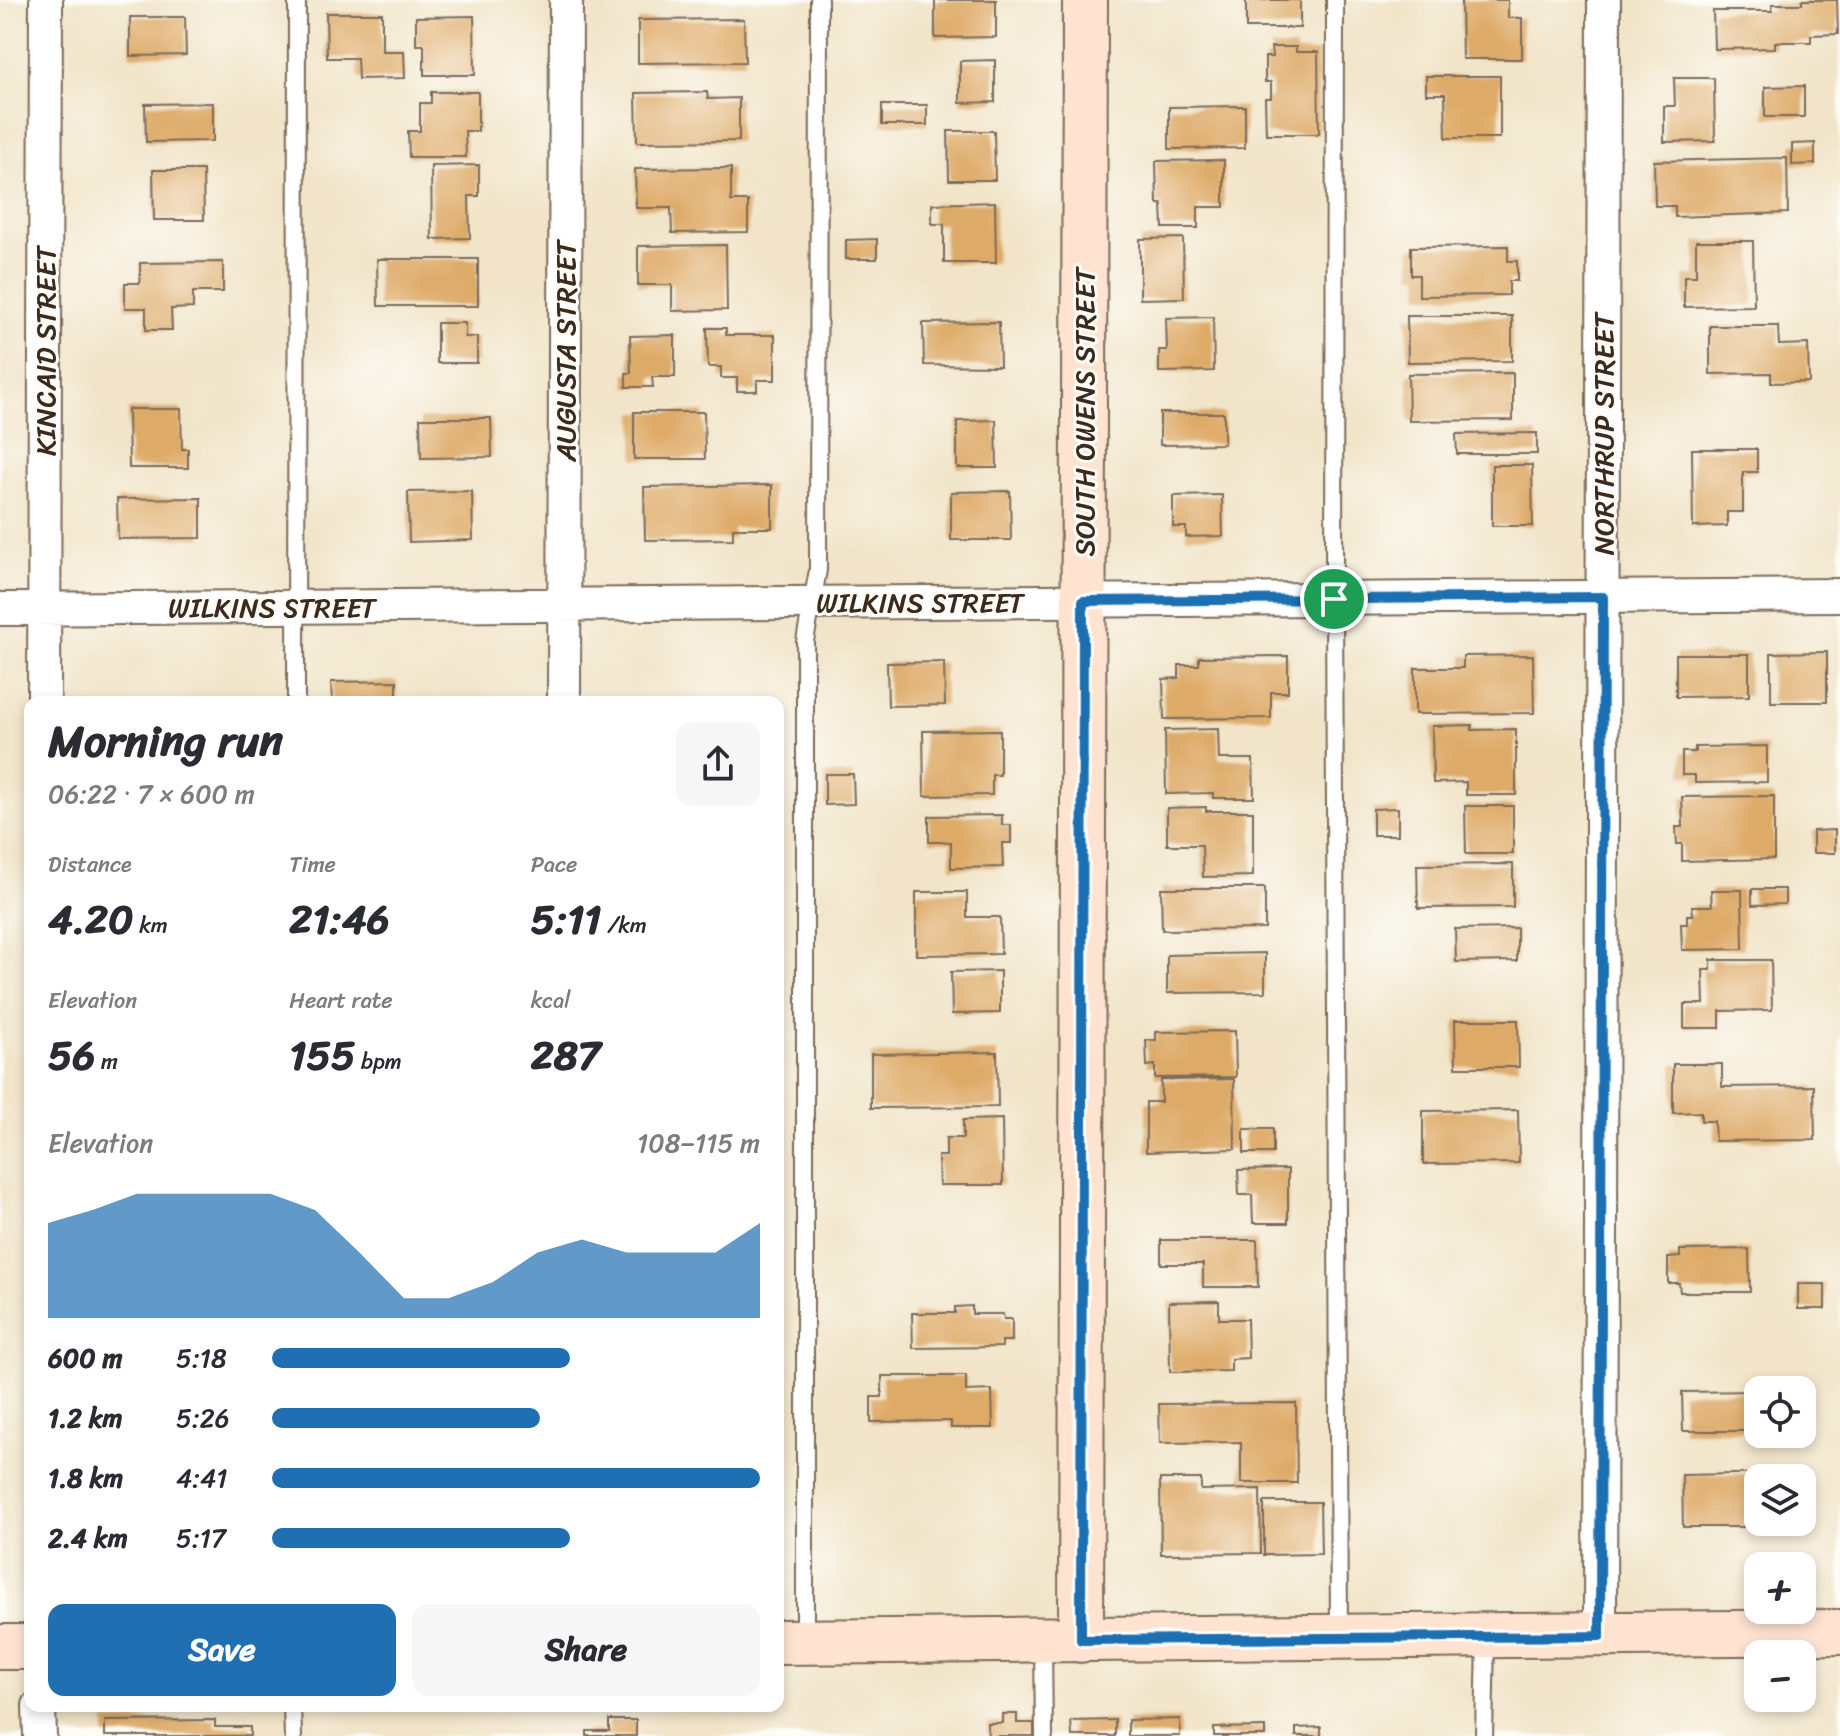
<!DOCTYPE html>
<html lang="en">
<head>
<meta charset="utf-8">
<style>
	body { margin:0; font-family:Sriracha,sans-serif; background:#f7f7f7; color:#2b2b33; height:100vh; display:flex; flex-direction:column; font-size:30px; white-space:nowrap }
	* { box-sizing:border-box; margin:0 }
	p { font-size:26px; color:#7c7c81 }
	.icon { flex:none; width:44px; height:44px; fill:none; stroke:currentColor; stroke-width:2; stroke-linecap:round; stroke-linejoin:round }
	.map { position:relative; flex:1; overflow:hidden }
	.details { position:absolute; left:24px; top:696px; width:760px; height:1016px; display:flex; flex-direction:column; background:#fff; border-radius:16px; box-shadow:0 4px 12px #0003 }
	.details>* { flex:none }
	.buttons { position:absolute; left:1744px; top:1376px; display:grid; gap:16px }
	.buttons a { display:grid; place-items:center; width:72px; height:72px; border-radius:16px; background:#fff; box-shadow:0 4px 12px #0003; font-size:40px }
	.pin { position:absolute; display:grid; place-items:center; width:68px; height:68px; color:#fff; margin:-34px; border:4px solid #fff; border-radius:50%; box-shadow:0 2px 8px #0007 }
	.round { display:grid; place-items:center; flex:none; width:84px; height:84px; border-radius:16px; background:#f7f7f7 }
	.summary { display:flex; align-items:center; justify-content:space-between; height:136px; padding:0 24px }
	h1 { font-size:44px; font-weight:700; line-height:60px }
	.stats { display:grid; grid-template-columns:repeat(3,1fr); gap:12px; height:136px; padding:8px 24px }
	.stats div { display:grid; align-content:center }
	.stats b { font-size:40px; font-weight:700 }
	.stats small { font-size:22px; font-weight:400 }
	.stats p { font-size:22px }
	.chart { height:224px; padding:16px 24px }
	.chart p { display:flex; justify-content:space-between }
	.chart svg { width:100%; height:144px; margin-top:8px; fill:#1f6fb2; opacity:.7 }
	.primary-button { display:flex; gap:16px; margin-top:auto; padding:16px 24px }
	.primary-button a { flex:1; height:92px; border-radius:16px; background:#1f6fb2; color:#fff; font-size:32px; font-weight:700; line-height:92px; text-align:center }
	.primary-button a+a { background:#f7f7f7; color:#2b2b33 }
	ul { padding:0 24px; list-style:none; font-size:26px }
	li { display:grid; grid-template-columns:128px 96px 1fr; align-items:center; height:60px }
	li i { height:20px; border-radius:10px; background:#1f6fb2 }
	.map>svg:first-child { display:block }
</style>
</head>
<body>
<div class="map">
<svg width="1840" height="1736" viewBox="0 0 1840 1736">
	<rect width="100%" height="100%" fill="#fdfcf7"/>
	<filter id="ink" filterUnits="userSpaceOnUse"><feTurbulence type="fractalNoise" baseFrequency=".0125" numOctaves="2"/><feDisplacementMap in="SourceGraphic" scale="16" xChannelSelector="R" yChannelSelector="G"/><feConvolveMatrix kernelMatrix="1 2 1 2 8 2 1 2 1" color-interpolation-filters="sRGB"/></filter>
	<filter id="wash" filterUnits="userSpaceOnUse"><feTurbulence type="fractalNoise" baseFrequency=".006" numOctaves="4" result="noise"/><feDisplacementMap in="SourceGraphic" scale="32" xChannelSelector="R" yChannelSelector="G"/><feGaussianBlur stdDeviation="1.8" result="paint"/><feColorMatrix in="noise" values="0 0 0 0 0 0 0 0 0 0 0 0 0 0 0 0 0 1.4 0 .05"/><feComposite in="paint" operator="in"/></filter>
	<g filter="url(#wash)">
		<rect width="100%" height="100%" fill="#f1e4c8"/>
		<g id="blocks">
			<path fill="#deaa68" d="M935 0H996V37L935 38Z
				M1246 0H1300V28H1246Z
				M1461 0H1508V18H1522V59H1462Z
				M1802 0H1837L1838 34 1811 35V42H1775V48L1714 49 1713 11H1772V4H1802Z
				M326 13H382V51H404L405 78 358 79 357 58H327Z
				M474 16 475 75H424V45H416V17Z
				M130 17H185L186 55 130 56Z
				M744 19 745 62 638 63V20Z
				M1271 47H1296V52H1318L1319 134H1266L1265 98H1271V82H1265V57H1272Z
				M995 60V102L960 103V61Z
				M1426 76H1500V138H1446L1445 94H1426Z
				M1674 78H1714L1715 141 1664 142V106H1675Z
				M1804 86V117H1765V87Z
				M431 92H478V131H465L466 157H409L408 131H420V103H431Z
				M707 92 708 99 739 98V141L637 142 636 93Z
				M213 103V141L146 142 145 104Z
				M882 105H927V125H882Z
				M1245 106V148L1169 149V107Z
				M948 131H994L995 180H949Z
				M1815 143V164L1792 165V144Z
				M1787 158 1788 213 1675 217V206H1655L1654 161Z
				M1224 160V207H1198V228H1163L1162 204H1157L1156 161Z
				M479 165V196H469L470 238 432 239 431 166Z
				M731 168V201H748V232L672 233 671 208H636L635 169Z
				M153 170H203L204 220H154Z
				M995 202 996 263H944V224H932V204Z
				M1183 238 1184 298 1140 299V239Z
				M877 239V259H846V240Z
				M1696 241H1753L1754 306 1684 307V276H1696Z
				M726 245 727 310 672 311V285H638V246Z
				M1508 246V261H1517V281H1509V295L1419 296V275H1411V247Z
				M377 259H478V306H378Z
				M223 262V292H193V308L171 309 172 330H146V308H125V283H140V263Z
				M1407 316H1512V361L1408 362Z
				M1213 317 1214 371 1159 372V350H1167L1166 318Z
				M999 322 1000 366 924 365 923 323Z
				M437 323H465V337H477V363H437Z
				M1710 326H1778L1779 345 1808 344 1809 382 1771 383V373L1710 374Z
				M707 328H726V335H775V380H757V391H737V378H721V367H708Z
				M675 335V377H652L653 387H626V373H631L630 336Z
				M1513 373V420L1409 421 1408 374Z
				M128 409H181L182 449H188V468H129Z
				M634 412H704L705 459H634Z
				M1160 413H1224V444L1160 445Z
				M420 418H491L492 457 421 458Z
				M996 420 997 468H957V421Z
				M1537 433V454H1457L1456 434Z
				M1692 449H1757V472H1743V512H1727V526L1693 527Z
				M1492 465H1532L1533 526H1492Z
				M772 485V528H733V539L645 540 644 487Z
				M472 491 473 540 409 542 408 492Z
				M1010 491 1011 540H951V492Z
				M1222 495 1223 536 1186 537V527H1173V496Z
				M201 498V538L118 539 117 499Z
				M1827 652V702H1771V653Z
				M1676 654H1749V696L1676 697Z
				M1533 655 1534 713 1415 714V668H1463V656Z
				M1288 656V692H1271V718L1164 719 1163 679 1179 678V665H1199V657Z
				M944 662 945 705 888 706 887 663Z
				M397 681V702H332L331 682Z
				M1472 725V730L1516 729V795H1466V782L1433 783 1432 726Z
				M1218 729 1219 759H1253L1254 798H1213V793L1166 794 1165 730Z
				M1000 730V775H992V795L924 796 923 731Z
				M1767 746V782L1695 783V775H1682V752H1695V747Z
				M825 774H853L854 804 825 805Z
				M1774 796V859L1682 861V844H1677L1676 827H1683L1682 797Z
				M1465 806H1513V854H1466Z
				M1206 807V811H1253V876L1203 877 1202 845H1167V808Z
				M1398 808V835H1373V809Z
				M1002 815V825H1011V843H1002L1003 867 951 868V842H929V816Z
				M1835 830V853H1813V831Z
				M1513 864V907L1418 908 1417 865Z
				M1161 888H1265V929L1162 930Z
				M1752 889H1785V904L1752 905Z
				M1711 890H1742L1743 949 1682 950 1681 924H1687V915H1693L1692 906H1712Z
				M916 892H967V917H1000L1001 954 916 955Z
				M1517 928V961L1456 962 1455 929Z
				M1265 953V992L1167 993V955Z
				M1711 960H1771L1772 1010 1720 1011V1028H1684V1004H1704L1703 970H1711Z
				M1000 971V1013L952 1014 951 972Z
				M1455 1020H1518L1519 1067H1456Z
				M1235 1031 1236 1077 1155 1078V1065L1147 1066 1146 1040H1156V1032Z
				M997 1052 998 1107 871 1108V1054Z
				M1673 1064H1722V1087L1814 1086 1815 1140 1715 1141 1714 1121H1701V1112L1673 1113Z
				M1234 1079 1235 1149 1146 1152V1102H1161V1080Z
				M1518 1110 1519 1163 1423 1164V1111Z
				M1002 1119 1003 1185H939L938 1156H946V1138H963V1120Z
				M1244 1129H1273V1153H1244Z
				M1288 1169V1223H1253L1252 1195H1239L1238 1170Z
				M1161 1240H1257L1258 1287H1203V1264H1161Z
				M1749 1249 1750 1292H1680L1679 1283H1668V1258L1680 1257V1250Z
				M1798 1284H1825V1309H1798Z
				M1219 1301V1319H1247L1248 1358 1231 1359V1371L1170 1372 1169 1302Z
				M972 1306V1314H1003L1004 1319H1012V1341H1002V1347L913 1348 912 1313H955V1307Z
				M882 1376H966V1391L992 1390 993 1428H951V1421L871 1422V1397H882Z
				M1758 1391V1431H1683L1682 1392Z
				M1296 1403 1297 1483H1241V1442L1160 1443 1159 1404Z
				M1787 1473V1478H1758V1522H1787V1527H1683L1682 1475Z
				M1160 1479H1201V1490L1260 1489 1261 1553 1161 1554Z
				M1264 1502H1320L1321 1554 1264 1555Z
				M1002 1714H1017V1723H1034V1736H988L987 1723H1002Z
				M1180 1719V1736H1128V1720Z
				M215 1720V1727H250V1736H105V1721Z
				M609 1720H636V1736H587V1731H609Z
				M1115 1720V1736H1072L1071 1721Z
				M1265 1727V1736H1214V1728Z
				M1321 1727V1736H1296V1728Z"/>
		</g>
	</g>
	<g filter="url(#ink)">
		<use href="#blocks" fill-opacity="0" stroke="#7b6b5a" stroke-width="2"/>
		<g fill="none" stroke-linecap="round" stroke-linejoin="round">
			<g stroke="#7b6b5a" stroke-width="20">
				<path id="lane" d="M1335 0 1334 599 1339 1634
					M296 702 297 0
					M805 1640V641L818 570 819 0
					M1043 1642 1044 1736
					M292 1706 293 1736
					M1484 1736 1486 1638"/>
			</g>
			<g stroke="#7b6b5a" stroke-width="36">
				<path id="street" d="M0 609 1840 595
					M44 702 46 0
					M564 702 566 0
					M1600 1636 1604 0
					M39 1706 40 1736"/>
			</g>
			<g stroke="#7b6b5a" stroke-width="48">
				<path id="secondary" d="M1081 1640 1085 0
					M778 1642 1840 1632
					M0 1647H30"/>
			</g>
			<use href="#lane" stroke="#fff" stroke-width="16"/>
			<use href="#street" stroke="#fff" stroke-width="32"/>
			<use href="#secondary" stroke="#fee3d1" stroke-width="44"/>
		</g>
	</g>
	<g fill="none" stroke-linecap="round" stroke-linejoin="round" filter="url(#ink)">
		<g stroke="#fff" stroke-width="16">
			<path id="route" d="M1603 597 1600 1636 1081 1640 1083 601Z"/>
		</g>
		<use href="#route" stroke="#1f6fb2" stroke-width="10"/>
	</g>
	<g text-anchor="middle" stroke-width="6" stroke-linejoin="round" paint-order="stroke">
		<g font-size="28" fill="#3b2a1e" stroke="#fdfcf7">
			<text transform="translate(45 351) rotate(-90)" y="10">KINCAID STREET</text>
			<text transform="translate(565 351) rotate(-90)" y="10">AUGUSTA STREET</text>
			<text transform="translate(1084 412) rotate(-90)" y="10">SOUTH OWENS STREET</text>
			<text transform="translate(1603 434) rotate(-90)" y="10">NORTHRUP STREET</text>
			<text x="920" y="612">WILKINS STREET</text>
			<text x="272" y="617">WILKINS STREET</text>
		</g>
	</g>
</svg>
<div class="buttons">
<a><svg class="icon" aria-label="locate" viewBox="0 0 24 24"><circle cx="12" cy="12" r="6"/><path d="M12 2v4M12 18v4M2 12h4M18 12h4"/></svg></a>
<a><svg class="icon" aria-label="layers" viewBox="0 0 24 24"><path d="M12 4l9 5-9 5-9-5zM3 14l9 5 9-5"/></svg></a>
<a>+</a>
<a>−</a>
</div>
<div class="pin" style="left:1334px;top:599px;background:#1e9e55"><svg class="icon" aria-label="arrive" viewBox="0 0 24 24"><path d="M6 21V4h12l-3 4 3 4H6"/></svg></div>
<section class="details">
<div class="summary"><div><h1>Morning run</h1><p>06:22 · 7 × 600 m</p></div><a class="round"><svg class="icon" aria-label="share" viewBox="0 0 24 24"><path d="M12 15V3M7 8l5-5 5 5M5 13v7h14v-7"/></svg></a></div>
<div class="stats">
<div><p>Distance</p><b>4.20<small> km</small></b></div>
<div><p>Time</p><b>21:46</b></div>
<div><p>Pace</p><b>5:11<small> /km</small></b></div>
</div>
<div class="stats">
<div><p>Elevation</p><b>56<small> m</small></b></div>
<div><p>Heart rate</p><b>155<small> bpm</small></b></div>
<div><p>kcal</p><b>287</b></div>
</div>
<div class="chart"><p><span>Elevation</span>108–115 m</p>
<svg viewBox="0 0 160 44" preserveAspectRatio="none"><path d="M0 44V15L10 11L20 6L30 6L40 6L50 6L60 11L70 24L80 38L90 38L100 33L110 24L120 20L130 24L140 24L150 24L160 15V44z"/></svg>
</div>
<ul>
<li><b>600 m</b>5:18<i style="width:61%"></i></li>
<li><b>1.2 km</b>5:26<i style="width:55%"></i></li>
<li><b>1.8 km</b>4:41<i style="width:100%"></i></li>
<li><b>2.4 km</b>5:17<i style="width:61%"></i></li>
</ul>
<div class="primary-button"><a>Save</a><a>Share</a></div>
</section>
</div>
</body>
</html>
